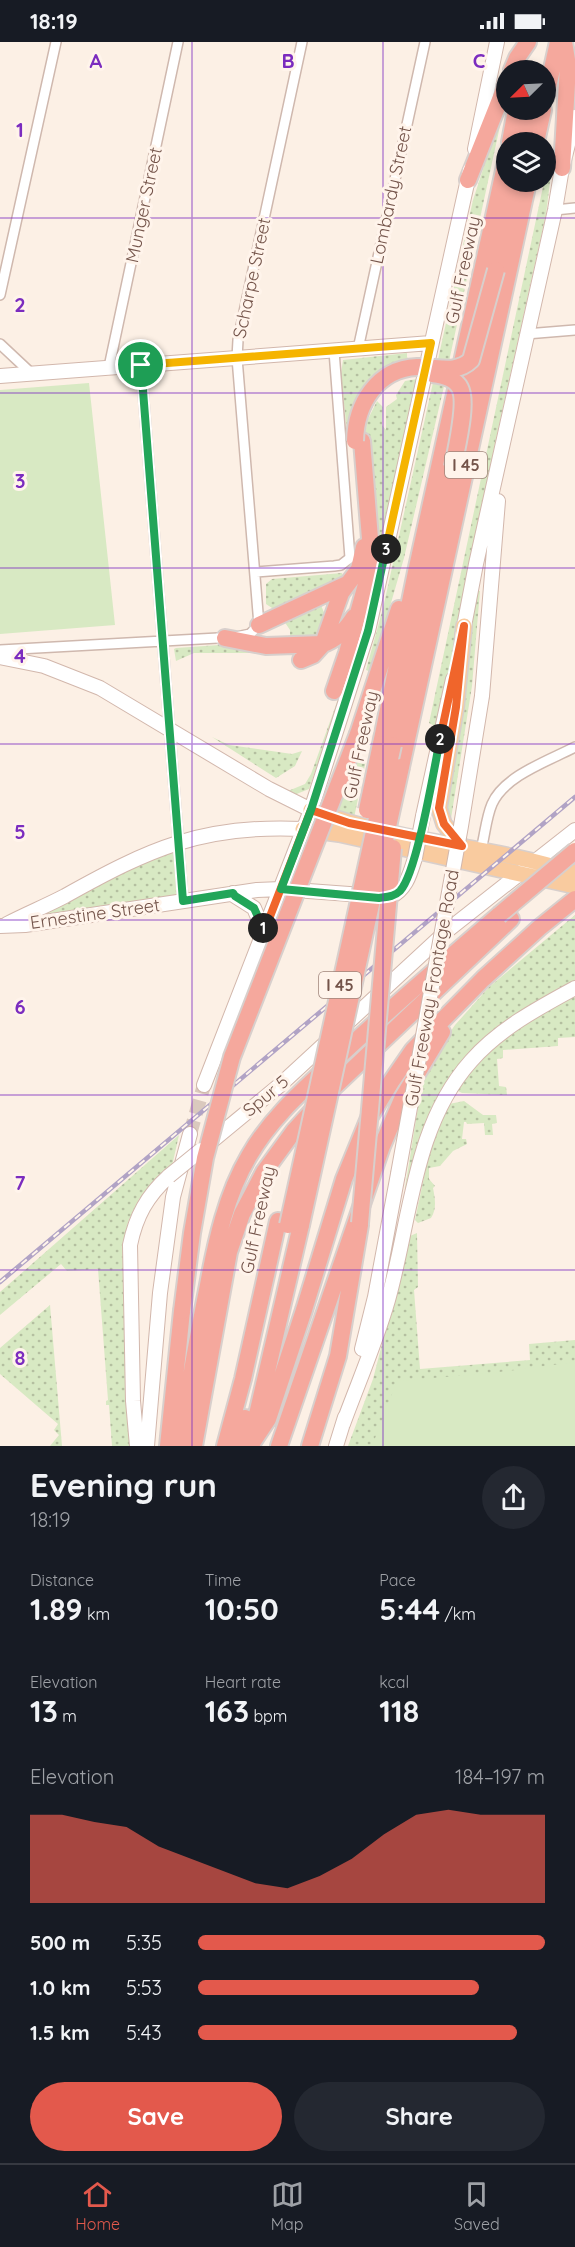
<!DOCTYPE html>
<html lang="en">
<head>
<meta charset="utf-8">
<style>
	body { margin:0; font-family:Quicksand,sans-serif; background:#242831; color:#f1f3f6; height:100vh; display:flex; flex-direction:column; font-size:22px; white-space:nowrap }
	* { box-sizing:border-box; margin:0 }
	p { font-size:20px; color:#9ea1a6 }
	.icon { flex:none; width:33px; height:33px; fill:none; stroke:currentColor; stroke-width:2; stroke-linecap:round; stroke-linejoin:round }
	.map { position:relative; height:1404px; overflow:hidden }
	.side { display:flex; flex-direction:column; background:#171b24; flex:1 }
	.side>* { flex:none }
	.needle { width:39px; rotate:246deg }
	.buttons { position:absolute; left:496px; top:18px; display:grid; gap:12px }
	.buttons a { display:grid; place-items:center; width:60px; height:60px; border-radius:50%; background:#171b24; box-shadow:0 3px 9px #0003; font-size:30px }
	.pin { position:absolute; display:grid; place-items:center; width:51px; height:51px; color:#fff; margin:-26px; border:3px solid #fff; border-radius:50%; box-shadow:0 2px 6px #0007 }
	.km { position:absolute; width:30px; height:30px; margin:-15px; border-radius:50%; background:#222; color:#fff; font-size:16px; line-height:30px; text-align:center }
	.round { display:grid; place-items:center; flex:none; width:63px; height:63px; border-radius:32px; background:#242831 }
	.head { display:flex; align-items:center; justify-content:space-between; height:102px; padding:0 30px }
	h1 { font-size:33px; font-weight:800; line-height:45px }
	.figures { display:grid; grid-template-columns:repeat(3,1fr); gap:9px; height:102px; padding:6px 30px }
	.figures div { display:grid; align-content:center }
	.figures b { font-size:30px; font-weight:800 }
	.figures small { font-size:16px; font-weight:400 }
	.figures p { font-size:16px }
	.chart { height:168px; padding:12px 30px }
	.chart p { display:flex; justify-content:space-between }
	.chart svg { width:100%; height:108px; margin-top:6px; fill:#e3594c; opacity:.7 }
	.action { display:flex; gap:12px; margin-top:auto; padding:12px 30px }
	.action a { flex:1; height:69px; border-radius:36px; background:#e3594c; color:#fff; font-size:24px; font-weight:800; line-height:69px; text-align:center }
	.action a+a { background:#242831; color:#f1f3f6 }
	ul { padding:0 30px; list-style:none; font-size:20px }
	li { display:grid; grid-template-columns:96px 72px 1fr; align-items:center; height:45px }
	li i { height:15px; border-radius:8px; background:#e3594c }
	.status { display:flex; justify-content:space-between; align-items:center; height:42px; padding:0 30px; background:#171b24; direction:ltr }
	.status svg { height:16px; fill:currentColor }
	.tabs { display:flex; justify-content:space-around; align-items:center; height:84px; border-top:2px solid #363941; background:#171b24; font-size:16px; color:#9ea1a6 }
	.tabs a { display:grid; justify-items:center; gap:3px }
	.tabs .current { color:#e3594c }
	.map>svg:first-child { display:block }
</style>
</head>
<body>
<div class="status"><b>18:19</b><svg viewBox="0 0 49 12"><path d="M0 12V9h3v3zM5 12V6h3v6zM10 12V3h3v9zM15 12V0h3v12zM26 1h20v11H26zM47 4h2v5h-2z"/></svg></div>
<div class="map">
<svg width="575" height="1404" viewBox="0 0 575 1404">
	<defs>
		<pattern id="grass-dots" width="8" height="8" patternUnits="userSpaceOnUse" patternTransform="scale(1.5)"><rect width="8" height="8" fill="#d8e9c3"/><path d="M2 2h.1M6 6h.1" fill="none" stroke="#b4bfa0" stroke-width="1.8" stroke-linecap="round"/></pattern>
	</defs>
	<rect width="100%" height="100%" fill="#fcf0e5"/>
	<path fill="url(#grass-dots)" d="M497 84H500L448 324 437 322 473 158Z
		M551 107 554 108 546 172 495 401 438 686 429 681 544 140H546Z
		M407 311V315L413 322 392 328 348 400 341 332 343 318Z
		M434 336 445 340 404 516 371 630 366 628 383 566Z
		M417 337 375 533 348 634 309 747 294 753 288 749 305 742 311 732 345 638 373 535 365 394 367 379 377 359 383 365 382 383 386 388V365L397 357 396 353 405 339Z
		M342 531 343 535 275 568 266 562V542L272 537Z
		M476 549H480L472 644 450 783 443 751Z
		M320 561 326 575 319 594 290 600V588L284 579Z
		M219 603 250 607V611H194L176 619 174 607 176 606Z
		M212 695 229 703 292 712 302 709 295 724 276 736Z
		M359 714 366 718 354 776 337 772Z
		M172 810 175 815 177 857 25 877 137 821Z
		M575 873V940L471 1011 409 1146H405L424 1028 455 983 489 945Z
		M575 951V995L558 996V1004L503 1008V1016L497 1017 499 1044 506 1045 507 1053 462 1051 456 1048 472 1026 498 999Z
		M464 1059 483 1073H496L497 1081 492 1082 493 1093H485L484 1081 467 1082 466 1080H464L462 1097H466L467 1102 453 1109 440 1124 429 1126V1137L435 1144 433 1146C435 1157 437 1166 431 1176L418 1181 415 1178 431 1102 449 1062Z
		M179 1093 172 1124 139 1157 128 1180 124 1204 130 1404H112L109 1363H106V1359L108 1358 98 1227 67 1229 61 1222 0 1273V1250Z
		M417 1191 418 1245 414 1248 420 1327 530 1318 529 1302 575 1298V1404H348L373 1337 410 1194Z
		M50 1263 62 1404H50L59 1393 54 1388 58 1382 0 1332V1306Z"/>
	<path fill="#d8e9c3" d="M89 341 115 583 0 592V348Z
		M575 1320V1404H372L397 1339 492 1331Z"/>
	<g fill="none" stroke-linecap="round" stroke-linejoin="round">
		<path stroke="#dac9be" stroke-width="14" stroke-dasharray="14 7" stroke-linecap="butt" d="M190 1092 204 1043"/>
		<g stroke="#cfb8ae" stroke-width="12">
			<path id="street" d="M555 168 575 166
				M0 253 56 0
				M526 292 575 288
				M0 302 32 332
				M358 307 425 0
				M141 323 183 859
				M109 325 178 0
				M256 530 334 524 341 523 350 516 334 309
				M0 608 236 595 250 592 259 583 237 316 238 298 302 0
				M481 808C485 793 486 776 492 762 504 734 548 719 575 705"/>
		</g>
		<g stroke="#d2b7ac" stroke-width="16">
			<path id="secondary" d="M475 107 497 0
				M0 334 431 301
				M462 595 476 522 555 168 562 126 575 75
				M0 615 44 624 100 646 269 747 311 768
				M482 654 498 459
				M423 774 453 637
				M233 851 235 854 254 866 264 890
				M7 882C26 872 46 864 65 854 149 807 203 782 303 787
				M0 884 25 883 257 848 281 847 390 855C406 848 410 832 415 816
				M204 1043 311 768 368 589 470 128
				M207 1103 280 1043 448 888 575 788
				M362 1307 375 1255 398 1132
				M343 1382C358 1341 376 1300 388 1258 411 1177 413 1084 471 1019 499 987 538 966 575 946
				M137 1404 133 1359 130 1203C136 1174 147 1154 169 1134
				M147 1404 160 1251 173 1155 190 1092
				M336 1404 345 1375"/>
		</g>
		<g stroke="#d8cfcc" stroke-width="18">
			<path id="primary" d="M311 768C337 777 363 785 391 791 452 805 515 811 575 831
				M303 787 339 792 575 844
				M462 804 444 782 439 766 456 665 464 584"/>
		</g>
		<g stroke="#d8cfcc" stroke-width="20">
			<path id="highway" d="M512 28 517 16 528 0
				M546 54 558 0
				M510 100 516 68
				M524 100 531 68
				M536 100 543 68
				M562 126 568 24 564 0
				M468 138 507 40
				M493 242 516 140
				M465 371 480 305
				M259 583 347 542
				M225 596 266 604 323 602C336 598 347 586 354 575
				M301 618 313 613 323 602 341 551 359 527 364 505
				M334 649 347 611 372 521 362 399
				M358 692 399 567
				M381 702 416 530 507 115
				M393 703 456 413
				M401 725 528 140
				M252 1394 301 1183
				M168 1404 182 1269
				M180 1404C188 1350 197 1297 208 1243 216 1200 226 1153 249 1114 270 1077 302 1049 333 1020 387 969 443 921 499 873
				M194 1404 229 1210 242 1172 264 1130 294 1089 334 1045 511 877
				M225 1404 243 1337 278 1179
				M238 1404 245 1376
				M250 1404 268 1377 304 1268 344 1137 369 1076 391 1040 413 1008 483 937 539 886 575 857
				M279 1404 382 1104 403 1055 442 990
				M310 1404 338 1314 360 1183"/>
		</g>
		<use href="#street" stroke="#fff" stroke-width="9"/>
		<use href="#secondary" stroke="#fff" stroke-width="14"/>
		<use href="#primary" stroke="#f9cb9f" stroke-width="15"/>
		<use href="#highway" stroke="#f5a89d" stroke-width="16"/>
		<g stroke="#b1a3c5" stroke-width="4.5">
			<path id="rail" d="M0 1240 575 755"/>
		</g>
		<use href="#rail" stroke="#fff4eb" stroke-width="2" stroke-dasharray="7" stroke-linecap="butt"/>
		<g stroke="#d2b7ac" stroke-width="16" stroke-linecap="butt">
			<path id="secondary-bridge" d="M415 816 423 774
				M398 1132 461 784 482 654
				M169 1134 201 1108"/>
		</g>
		<g stroke="#d8cfcc" stroke-width="20" stroke-linecap="butt">
			<path id="highway-bridge" d="M432 332C442 333 455 336 460 346 468 361 456 407 453 425
				M355 399C356 362 377 327 417 325 436 324 456 333 471 318L496 228
				M367 768 381 702
				M499 873 575 809
				M360 1181 393 806
				M288 1183 393 703
				M301 1183 401 725
				M182 1269 192 1191 205 1116 232 1015 358 692"/>
		</g>
		<use href="#secondary-bridge" stroke="#fff" stroke-width="14"/>
		<use href="#highway-bridge" stroke="#f5a89d" stroke-width="16"/>
	</g>
	<g fill="none" stroke-linecap="round" stroke-linejoin="round">
		<g stroke="#fff" stroke-width="12">
			<path id="split-1" d="M141 323 183 859 233 851 235 854 254 866 263 886"/>
		</g>
		<g stroke="#fff" stroke-width="12">
			<path id="split-2" d="M263 886 264 890 311 768 349 781 462 804 444 782 439 766 456 665 464 584 440 697"/>
		</g>
		<g stroke="#fff" stroke-width="12">
			<path id="split-3" d="M386 507 368 589 311 768 281 847 379 856C386 855 394 855 400 849 417 831 434 727 440 697"/>
		</g>
		<g stroke="#fff" stroke-width="12">
			<path id="split-4" d="M141 323 431 301 386 507"/>
		</g>
		<use href="#split-1" stroke="#22a559" stroke-width="8"/>
		<use href="#split-2" stroke="#f0652b" stroke-width="8"/>
		<use href="#split-3" stroke="#22a559" stroke-width="8"/>
		<use href="#split-4" stroke="#f5b400" stroke-width="8"/>
	</g>
	<path fill="none" stroke="#7b2cbf" stroke-width="1.5" stroke-opacity="0.55" d="M192 0V1404M383 0V1404M0 176H575M0 351H575M0 526H575M0 702H575M0 878H575M0 1053H575M0 1228H575"/>
	<g text-anchor="middle" stroke-width="6" stroke-linejoin="round" paint-order="stroke">
		<g fill="#fff4eb" stroke="#9e847a" stroke-width="1.5">
			<rect x="445" y="410" width="42" height="26" rx="4.5"/>
			<rect x="319" y="930" width="42" height="26" rx="4.5"/>
		</g>
		<g font-size="16" font-weight="bold" fill="#74544a">
			<text x="466" y="429">I 45</text>
			<text x="340" y="949">I 45</text>
		</g>
		<g font-size="18" fill="#74544a" stroke="#fff4eb">
			<text transform="translate(391 153) rotate(-78)" y="6">Lombardy Street</text>
			<text transform="translate(144 163) rotate(-78)" y="6">Munger Street</text>
			<text transform="translate(463 228) rotate(-78)" y="6">Gulf Freeway</text>
			<text transform="translate(252 236) rotate(-78)" y="6">Scharpe Street</text>
			<text transform="translate(361 703) rotate(-78)" y="6">Gulf Freeway</text>
			<text transform="translate(95 872) rotate(-8)" y="6">Ernestine Street</text>
			<text transform="translate(432 946) rotate(-80)" y="6">Gulf Freeway Frontage Road</text>
			<text transform="translate(266 1054) rotate(-40)" y="6">Spur 5</text>
			<text transform="translate(258 1178) rotate(-78)" y="6">Gulf Freeway</text>
		</g>
	</g>
	<g font-size="20" text-anchor="middle" font-weight="bold" fill="#7b2cbf" stroke="#fff4eb" stroke-width="6" stroke-linejoin="round" paint-order="stroke">
		<text x="96" y="26">A</text>
		<text x="288" y="26">B</text>
		<text x="479" y="26">C</text>
		<text x="20" y="95">1</text>
		<text x="20" y="270">2</text>
		<text x="20" y="446">3</text>
		<text x="20" y="621">4</text>
		<text x="20" y="797">5</text>
		<text x="20" y="972">6</text>
		<text x="20" y="1148">7</text>
		<text x="20" y="1323">8</text>
	</g>
</svg>
<div class="buttons">
<a><svg class="needle" viewBox="-14 -14 28 28"><path d="M0-13l5 13h-10z" fill="#e53935"/><path d="M0 13l5-13h-10z" fill="#9ea1a6"/></svg></a>
<a><svg class="icon" aria-label="layers" viewBox="0 0 24 24"><path d="M12 4l9 5-9 5-9-5zM3 14l9 5 9-5"/></svg></a>
</div>
<div class="pin" style="left:141px;top:323px;background:#1e9e55"><svg class="icon" aria-label="arrive" viewBox="0 0 24 24"><path d="M6 21V4h12l-3 4 3 4H6"/></svg></div>
<b class="km" style="left:263px;top:886px">1</b>
<b class="km" style="left:440px;top:697px">2</b>
<b class="km" style="left:386px;top:507px">3</b>
</div>
<section class="side">
<div class="head"><div><h1>Evening run</h1><p>18:19</p></div><a class="round"><svg class="icon" aria-label="share" viewBox="0 0 24 24"><path d="M12 15V3M7 8l5-5 5 5M5 13v7h14v-7"/></svg></a></div>
<div class="figures">
<div><p>Distance</p><b>1.89<small> km</small></b></div>
<div><p>Time</p><b>10:50</b></div>
<div><p>Pace</p><b>5:44<small> /km</small></b></div>
</div>
<div class="figures">
<div><p>Elevation</p><b>13<small> m</small></b></div>
<div><p>Heart rate</p><b>163<small> bpm</small></b></div>
<div><p>kcal</p><b>118</b></div>
</div>
<div class="chart"><p><span>Elevation</span>184–197 m</p>
<svg viewBox="0 0 160 44" preserveAspectRatio="none"><path d="M0 44V8L10 8L20 11L30 13L40 21L50 26L60 31L70 36L80 38L90 33L100 26L110 16L120 8L130 6L140 8L150 8L160 8V44z"/></svg>
</div>
<ul>
<li><b>500 m</b>5:35<i style="width:100%"></i></li>
<li><b>1.0 km</b>5:53<i style="width:81%"></i></li>
<li><b>1.5 km</b>5:43<i style="width:92%"></i></li>
</ul>
<div class="action"><a>Save</a><a>Share</a></div>
</section>
<nav class="tabs">
<a class="current"><svg class="icon" aria-label="home" viewBox="0 0 24 24"><path d="M3 11l9-7 9 7M6 9v11h12V9"/></svg>Home</a>
<a><svg class="icon" aria-label="map" viewBox="0 0 24 24"><path d="M3 6l6-2 6 2 6-2v14l-6 2-6-2-6 2zM9 4v14M15 6v14"/></svg>Map</a>
<a><svg class="icon" aria-label="saved" viewBox="0 0 24 24"><path d="M7 4h10v16l-5-4-5 4z"/></svg>Saved</a>
</nav>
</body>
</html>
